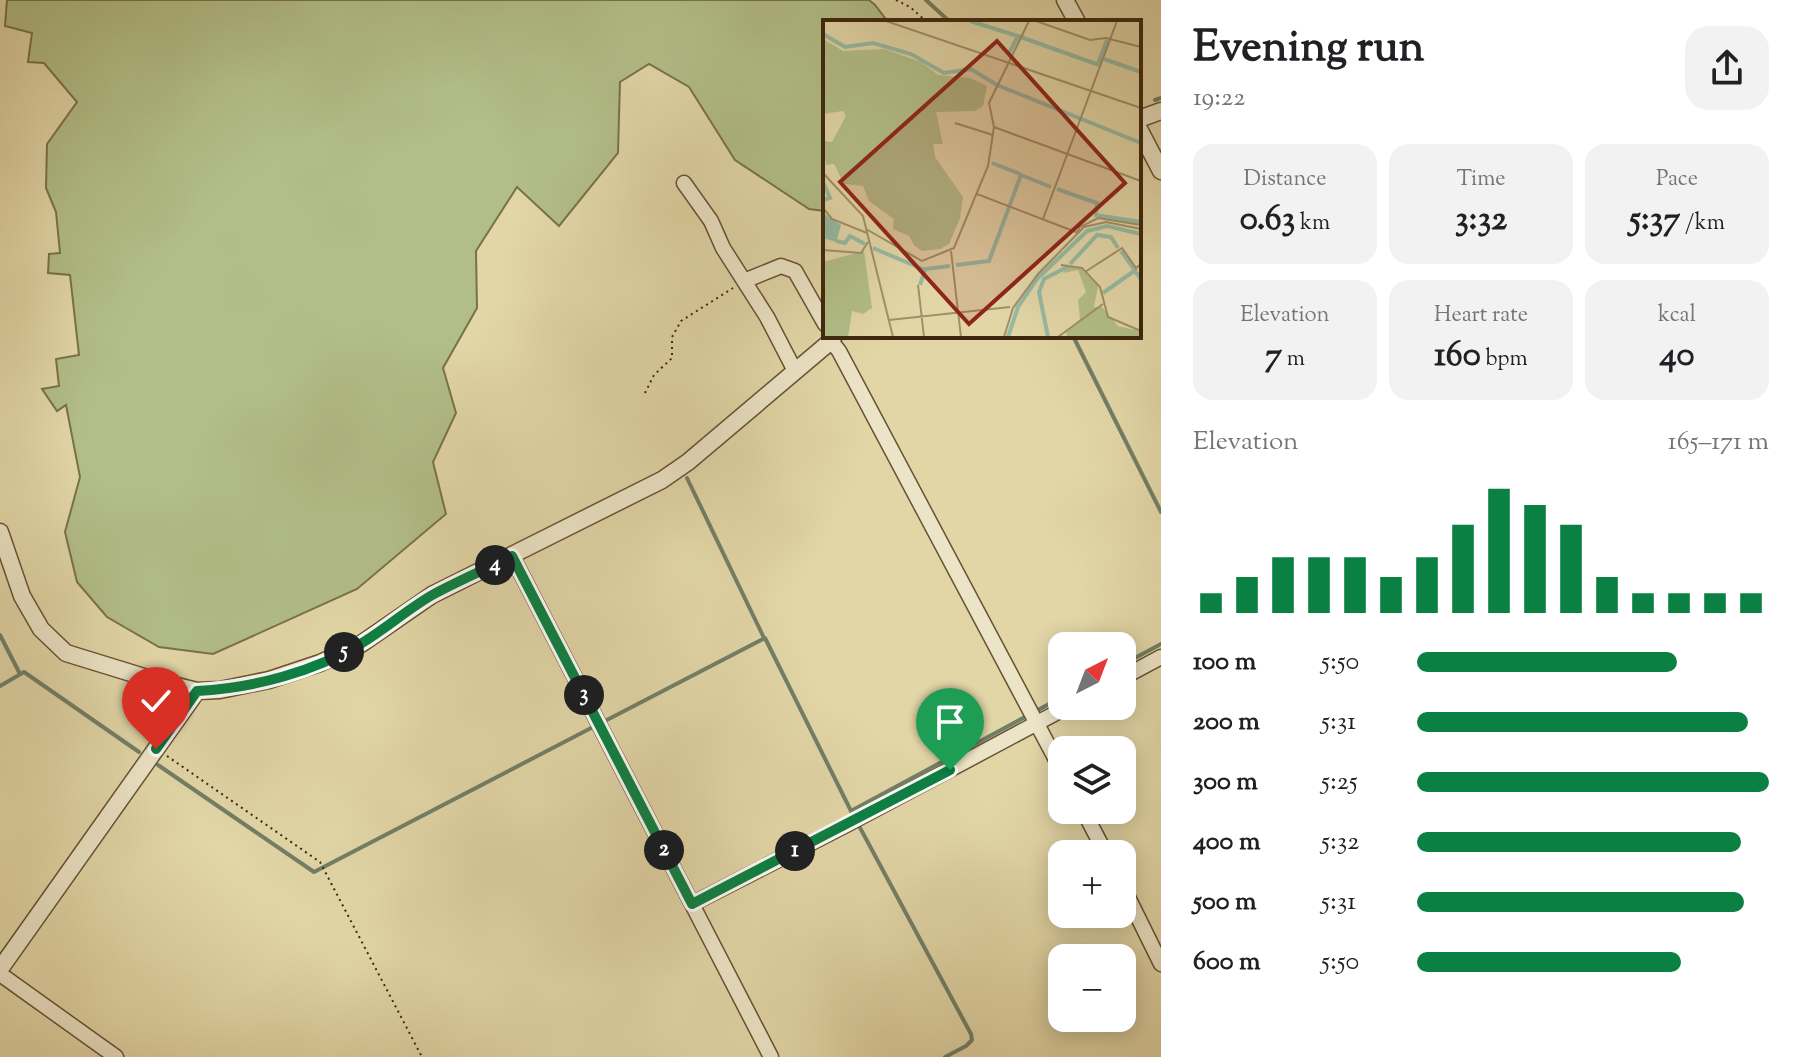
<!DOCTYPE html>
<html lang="en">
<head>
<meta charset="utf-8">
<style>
	body { margin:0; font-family:"Sorts Mill Goudy",serif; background:#f2f2f2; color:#202124; height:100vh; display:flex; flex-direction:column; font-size:30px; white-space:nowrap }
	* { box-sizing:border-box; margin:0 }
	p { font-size:26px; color:#757577 }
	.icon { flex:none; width:44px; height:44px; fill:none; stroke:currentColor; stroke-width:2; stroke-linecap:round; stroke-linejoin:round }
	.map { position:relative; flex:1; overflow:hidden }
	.drawer { display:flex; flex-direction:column; background:#fff; width:640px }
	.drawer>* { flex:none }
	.needle { width:52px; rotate:42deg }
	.fabs { position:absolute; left:1048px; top:632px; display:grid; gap:16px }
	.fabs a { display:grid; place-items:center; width:88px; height:88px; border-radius:16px; background:#fff; box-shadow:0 4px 20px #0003; font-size:40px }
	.pin { position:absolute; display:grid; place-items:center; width:68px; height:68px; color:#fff; margin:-82px -34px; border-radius:50% 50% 50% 0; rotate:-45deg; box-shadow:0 0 8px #0007 }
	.pin .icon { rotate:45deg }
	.km { position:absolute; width:40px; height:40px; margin:-20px; border-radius:50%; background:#222; color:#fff; font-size:22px; line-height:40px; text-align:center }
	.round { display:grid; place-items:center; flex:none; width:84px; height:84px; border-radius:24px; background:#f2f2f2 }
	.headline { display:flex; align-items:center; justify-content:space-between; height:136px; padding:0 32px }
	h1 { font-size:44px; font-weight:800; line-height:60px }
	.figures { display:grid; grid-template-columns:repeat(3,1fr); gap:12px; height:136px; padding:8px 32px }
	.figures div { display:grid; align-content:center; border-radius:20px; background:#f2f2f2; text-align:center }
	.figures b { font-size:34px; font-weight:800 }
	.figures small { font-size:22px; font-weight:400 }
	.figures p { font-size:22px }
	.chart { height:224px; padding:16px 32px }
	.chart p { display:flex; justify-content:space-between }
	.chart svg { width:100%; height:144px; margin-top:8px; stroke:#0b8043; stroke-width:6 }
	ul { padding:0 32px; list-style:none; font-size:26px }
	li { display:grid; grid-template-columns:128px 96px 1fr; align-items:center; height:60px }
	li i { height:20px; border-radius:10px; background:#0b8043 }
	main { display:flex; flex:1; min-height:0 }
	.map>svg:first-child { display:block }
</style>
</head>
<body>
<main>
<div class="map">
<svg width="1161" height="1057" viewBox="0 0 1161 1057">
	<rect width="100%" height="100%" fill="#e2d6a7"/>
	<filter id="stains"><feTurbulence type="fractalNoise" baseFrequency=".0025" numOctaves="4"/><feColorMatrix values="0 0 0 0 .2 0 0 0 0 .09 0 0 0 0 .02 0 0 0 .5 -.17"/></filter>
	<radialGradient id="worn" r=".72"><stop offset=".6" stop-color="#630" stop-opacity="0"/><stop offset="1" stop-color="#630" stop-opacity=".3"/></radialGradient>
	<path fill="#b2be88" stroke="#78724a" stroke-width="2" d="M7 0H869L875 5 888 22H825V211L809 209 735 160 689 87 649 64 620 82 618 153 559 226 517 187 476 251 477 308 443 368 456 413 433 462 446 514 357 589 213 654 159 647 107 617 77 582 65 532 80 477 66 405 57 411 42 389 59 386 56 359 79 355 70 275 48 273 49 254 60 253 56 212 46 188 47 144 77 102 44 63 28 62 32 33 5 26Z"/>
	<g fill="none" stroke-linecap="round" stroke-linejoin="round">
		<path stroke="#727f67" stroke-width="4" d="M926 0 950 22
			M1155 100 1161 98
			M1073 336 1161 512
			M687 478 764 638
			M0 635 20 674
			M1122 665 1161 644
			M0 686 24 672 139 752
			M603 722 765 638 851 811 971 1034 972 1040 966 1046 945 1057
			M158 765 314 872 595 726
			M851 811 1062 697"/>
		<g stroke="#665234" stroke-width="17">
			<path id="minor" d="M684 183 711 221 723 248 767 317 795 371
				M744 281 781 266 795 271 825 324
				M831 341 839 351 1062 771
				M512 556 771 1057
				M1122 678 1161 657
				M1083 810 1106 854
				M1122 885 1161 964
				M692 904 848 824 1069 706
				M0 974 116 1057"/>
		</g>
		<g stroke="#665234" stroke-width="19">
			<path id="tertiary" d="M1065 0 1077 22
				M1139 119 1161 111
				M1139 129 1161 171
				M0 532 22 596 41 629 66 653 157 681 197 691 220 690 269 680 320 663 361 644 432 595 662 480 688 462 831 341 834 336
				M0 969 197 691"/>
		</g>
		<path stroke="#3d260d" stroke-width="2" stroke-dasharray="2 4" stroke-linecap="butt" d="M896 0 910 7 927 22
			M645 393 654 375 672 358V337L681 321 733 288
			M167 756 320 862 422 1057"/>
		<use href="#minor" stroke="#ece4c6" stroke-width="14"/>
		<use href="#tertiary" stroke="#ece4c6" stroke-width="16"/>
	</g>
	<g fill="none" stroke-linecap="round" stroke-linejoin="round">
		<g stroke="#fff" stroke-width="16">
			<path id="route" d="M156 749 197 691C253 688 314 672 362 643 387 628 409 608 434 594 460 580 486 569 512 556L692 904 950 770"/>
		</g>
		<use href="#route" stroke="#0b8043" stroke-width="10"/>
	</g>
	<g transform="translate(823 20)">
		<rect width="318" height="318" fill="#e2d6a7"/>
		<path d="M0 19 20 31 61 29 98 42 115 55 147 58 164 66 160 86 152 91 113 92 120 124H110L112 137 140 177 137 198 126 224 117 229 99 231 91 225 86 216 70 209 71 199 46 181 40 166 21 164 11 144 3 145 0 121 9 122 23 96 20 91 0 94ZM41 231 49 288 40 294 29 291 25 317H0V242ZM242 247H256L275 266 271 287H279L295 306 316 311 318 317H244L243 311 257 299 255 280 263 272 255 250 240 253Z" fill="#b2be88"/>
		<path d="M0 193 18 205 13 222 0 218Z" fill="#96baa3"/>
		<path fill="none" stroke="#96baa3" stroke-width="4" d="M147 1 195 16M0 14 22 27 50 23 88 34 121 53 148 49 174 65 318 123M185 35 195 16 276 45M281 39 318 52M275 44 284 20M169 143 197 154M0 162 7 178 0 180M234 169 274 183 273 195 318 202M13 221 22 223 27 216 42 224M50 228 102 250M298 231 318 259M247 244 274 215 288 217 295 228M133 245 166 241 198 155 228 167M97 265 102 249 127 246M280 273 314 249M185 317 195 287 214 259 264 211 284 206 318 214M225 317 216 272 221 259 246 246"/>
		<path fill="none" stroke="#a09069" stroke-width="2" d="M63 1 318 88M213 1 267 20 283 18 318 27M132 103 170 115M171 107 318 161M0 153 40 196 70 317M154 174 253 212 257 209M0 188 9 199 44 213M220 199 294 1M255 208 275 198 318 205M43 209 99 241 131 228 165 146 171 107 166 83 206 1M0 230 38 233 45 222M128 231 138 317M238 245 259 248 277 267 285 297 318 311M262 252 299 228 313 248 318 244M95 265 101 317M66 300 187 287M181 317 190 288 215 254 261 207 283 202 318 209M235 317 280 284"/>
		<path fill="#8f2418" fill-opacity="0.15" stroke="#8f2418" stroke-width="4" d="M174 21 302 163 146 304 17 162Z"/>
		<rect width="318" height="318" fill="none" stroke="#3d260d" stroke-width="4"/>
	</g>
	<rect width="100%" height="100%" filter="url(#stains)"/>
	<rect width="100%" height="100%" fill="url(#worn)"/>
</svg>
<div class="fabs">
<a><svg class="needle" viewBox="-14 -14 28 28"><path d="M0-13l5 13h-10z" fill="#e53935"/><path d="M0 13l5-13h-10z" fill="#757577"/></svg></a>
<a><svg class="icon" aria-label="layers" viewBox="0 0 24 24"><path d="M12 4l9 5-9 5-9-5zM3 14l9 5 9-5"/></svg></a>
<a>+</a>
<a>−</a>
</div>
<div class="pin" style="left:950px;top:770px;background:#1e9e55"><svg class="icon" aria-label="arrive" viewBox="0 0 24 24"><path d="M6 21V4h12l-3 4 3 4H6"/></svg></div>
<div class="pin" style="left:156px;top:749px;background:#d93025"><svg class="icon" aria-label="check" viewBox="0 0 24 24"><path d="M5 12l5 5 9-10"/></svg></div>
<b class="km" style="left:795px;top:851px">1</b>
<b class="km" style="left:664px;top:850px">2</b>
<b class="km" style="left:584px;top:695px">3</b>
<b class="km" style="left:495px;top:565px">4</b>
<b class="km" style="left:344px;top:652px">5</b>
</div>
<section class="drawer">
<div class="headline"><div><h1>Evening run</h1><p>19:22</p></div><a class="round"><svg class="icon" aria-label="share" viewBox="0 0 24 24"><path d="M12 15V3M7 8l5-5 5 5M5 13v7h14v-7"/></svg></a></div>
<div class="figures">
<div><p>Distance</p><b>0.63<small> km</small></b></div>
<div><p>Time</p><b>3:32</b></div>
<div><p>Pace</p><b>5:37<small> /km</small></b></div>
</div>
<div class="figures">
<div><p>Elevation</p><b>7<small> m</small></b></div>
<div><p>Heart rate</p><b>160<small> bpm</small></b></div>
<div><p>kcal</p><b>40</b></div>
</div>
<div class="chart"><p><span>Elevation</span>165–171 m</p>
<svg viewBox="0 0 160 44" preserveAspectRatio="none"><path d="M5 44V38M15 44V33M25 44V27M35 44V27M45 44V27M55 44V33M65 44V27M75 44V17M85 44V6M95 44V11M105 44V17M115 44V33M125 44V38M135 44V38M145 44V38M155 44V38"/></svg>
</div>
<ul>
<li><b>100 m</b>5:50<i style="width:74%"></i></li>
<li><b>200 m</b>5:31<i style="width:94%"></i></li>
<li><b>300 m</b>5:25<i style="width:100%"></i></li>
<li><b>400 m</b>5:32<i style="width:92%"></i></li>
<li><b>500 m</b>5:31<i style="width:93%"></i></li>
<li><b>600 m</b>5:50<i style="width:75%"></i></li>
</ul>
</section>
</main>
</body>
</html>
